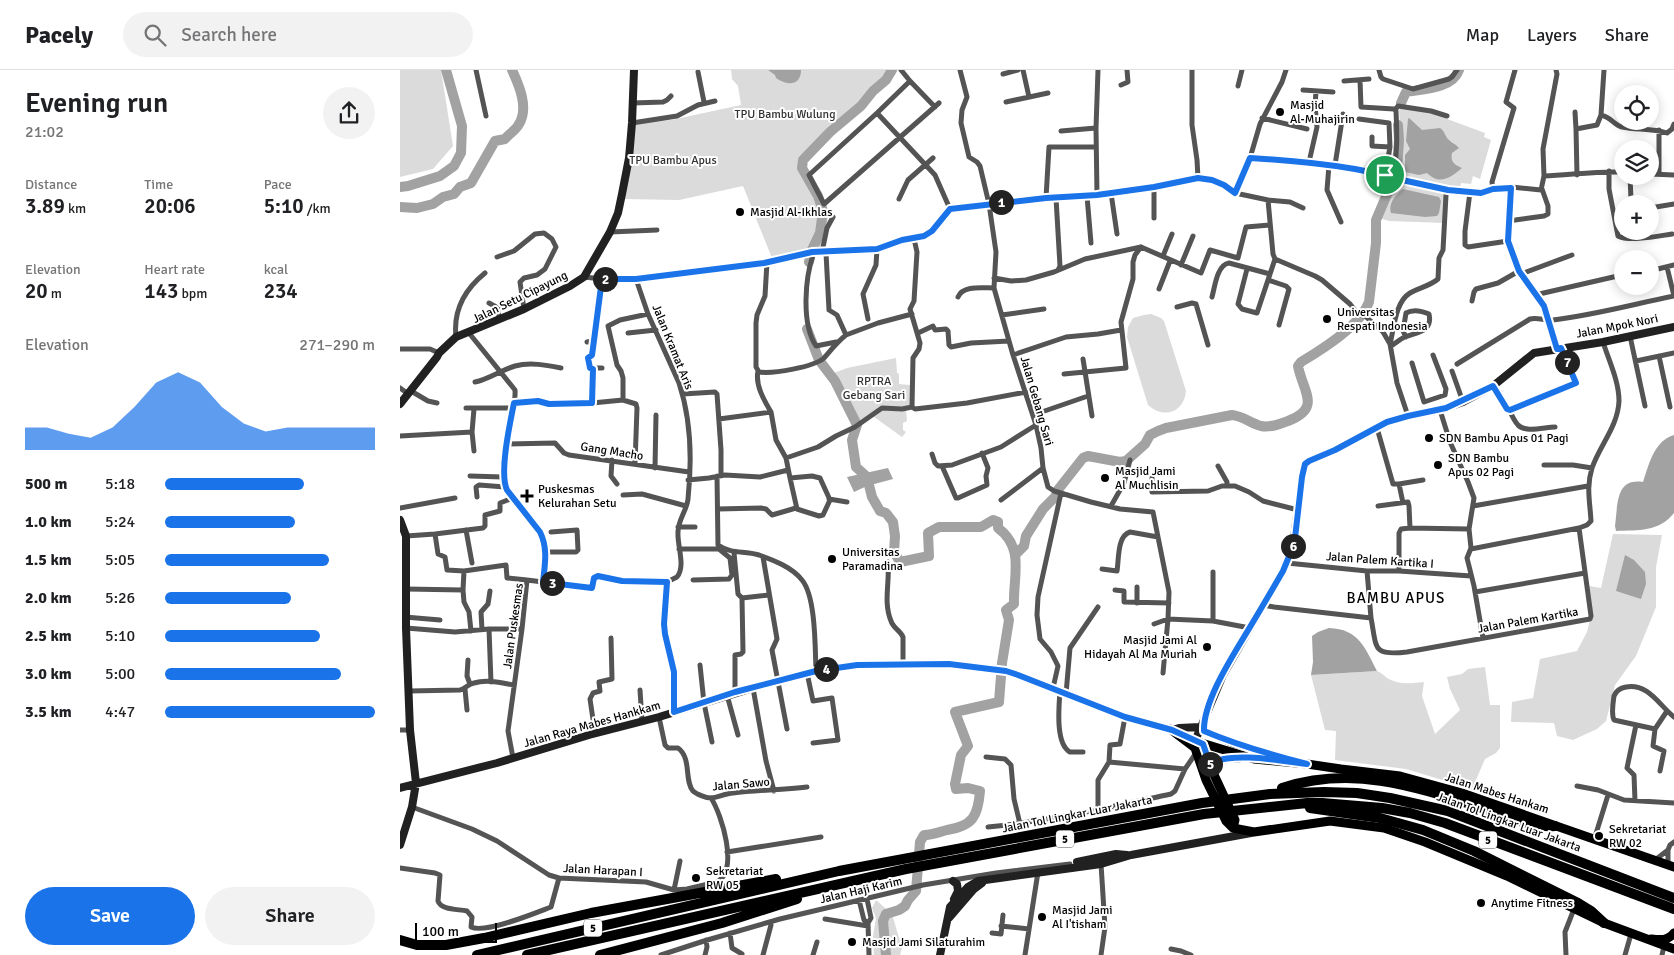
<!DOCTYPE html>
<html lang="en">
<head>
<meta charset="utf-8">
<style>
	body { margin:0; font-family:Signika,sans-serif; background:#f2f2f2; color:#202124; height:100vh; display:flex; flex-direction:column; font-size:19px; white-space:nowrap }
	* { box-sizing:border-box; margin:0 }
	p { font-size:16px; color:#757577 }
	.icon { flex:none; width:28px; height:28px; fill:none; stroke:currentColor; stroke-width:2; stroke-linecap:round; stroke-linejoin:round }
	.map { position:relative; flex:1; overflow:hidden }
	.side { display:flex; flex-direction:column; background:#fff; width:400px }
	.side>* { flex:none }
	.tools { position:absolute; left:1214px; top:15px; display:grid; gap:10px }
	.tools a { display:grid; place-items:center; width:45px; height:45px; border-radius:50%; background:#fff; box-shadow:0 2px 12px #0003; font-size:25px }
	.scale { position:absolute; left:15px; bottom:12px; width:82px; box-sizing:border-box; padding-left:5px; border:2px solid #000; border-top:0; font-size:14px; line-height:18px; white-space:nowrap; color:#000; -webkit-text-stroke:4px #fff; paint-order:stroke }
	.pin { position:absolute; display:grid; place-items:center; width:42px; height:42px; color:#fff; margin:-21px; border:2px solid #fff; border-radius:50%; box-shadow:0 1px 5px #0007 }
	.km { position:absolute; width:25px; height:25px; margin:-12px; border-radius:50%; background:#222; color:#fff; font-size:14px; line-height:25px; text-align:center }
	.round { display:grid; place-items:center; flex:none; width:52px; height:52px; border-radius:26px; background:#f2f2f2 }
	.headline { display:flex; align-items:center; justify-content:space-between; height:85px; padding:0 25px }
	h1 { font-size:28px; font-weight:600; line-height:38px }
	.metrics { display:grid; grid-template-columns:repeat(3,1fr); gap:8px; height:85px; padding:5px 25px }
	.metrics div { display:grid; align-content:center }
	.metrics b { font-size:21px; font-weight:600 }
	.metrics small { font-size:14px; font-weight:400 }
	.metrics p { font-size:14px }
	.chart { height:140px; padding:10px 25px }
	.chart p { display:flex; justify-content:space-between }
	.chart svg { width:100%; height:90px; margin-top:5px; fill:#1a73e8; opacity:.7 }
	.button { display:flex; gap:10px; margin-top:auto; padding:10px 25px }
	.button a { flex:1; height:58px; border-radius:30px; background:#1a73e8; color:#fff; font-size:20px; font-weight:600; line-height:58px; text-align:center }
	.button a+a { background:#f2f2f2; color:#202124 }
	ul { padding:0 25px; list-style:none; font-size:16px }
	li { display:grid; grid-template-columns:80px 60px 1fr; align-items:center; height:38px }
	li i { height:12px; border-radius:6px; background:#1a73e8 }
	header { display:flex; align-items:center; gap:30px; box-sizing:border-box; height:70px; padding:0 25px; background:#fff; border-bottom:1px solid #e0e0e0 }
	header strong { font-size:24px }
	nav { display:flex; gap:28px; margin-inline-start:auto; font-size:18px }
	.search { width:350px; height:45px; background:#f2f2f2; display:flex; align-items:center; gap:12px; box-sizing:border-box; padding:0 18px; border-radius:28px; color:#757577; font-size:19px }
	main { display:flex; flex:1; min-height:0 }
	.map>svg:first-child { display:block }
</style>
</head>
<body>
<header>
<strong>Pacely</strong>
<div class="search"><svg class="icon" aria-label="search" viewBox="0 0 24 24"><circle cx="10" cy="10" r="6"/><path d="M15 15l6 6"/></svg>Search here</div>
<nav><a>Map</a><a>Layers</a><a>Share</a></nav>
</header>
<main>
<section class="side">
<div class="headline"><div><h1>Evening run</h1><p>21:02</p></div><a class="round"><svg class="icon" aria-label="share" viewBox="0 0 24 24"><path d="M12 15V3M7 8l5-5 5 5M5 13v7h14v-7"/></svg></a></div>
<div class="metrics">
<div><p>Distance</p><b>3.89<small> km</small></b></div>
<div><p>Time</p><b>20:06</b></div>
<div><p>Pace</p><b>5:10<small> /km</small></b></div>
</div>
<div class="metrics">
<div><p>Elevation</p><b>20<small> m</small></b></div>
<div><p>Heart rate</p><b>143<small> bpm</small></b></div>
<div><p>kcal</p><b>234</b></div>
</div>
<div class="chart"><p><span>Elevation</span>271–290 m</p>
<svg viewBox="0 0 160 44" preserveAspectRatio="none"><path d="M0 44V33L10 33L20 36L30 38L40 33L50 23L60 11L70 6L80 11L90 23L100 31L110 35L120 33L130 33L140 33L150 33L160 33V44z"/></svg>
</div>
<ul>
<li><b>500 m</b>5:18<i style="width:66%"></i></li>
<li><b>1.0 km</b>5:24<i style="width:62%"></i></li>
<li><b>1.5 km</b>5:05<i style="width:78%"></i></li>
<li><b>2.0 km</b>5:26<i style="width:60%"></i></li>
<li><b>2.5 km</b>5:10<i style="width:74%"></i></li>
<li><b>3.0 km</b>5:00<i style="width:84%"></i></li>
<li><b>3.5 km</b>4:47<i style="width:100%"></i></li>
</ul>
<div class="button"><a>Save</a><a>Share</a></div>
</section>
<div class="map">
<svg width="1274" height="885" viewBox="0 0 1274 885">
	<rect width="100%" height="100%" fill="#fff"/>
	<path fill="#dbdbdb" d="M0 0H41L53 76 33 99 0 107Z
		M331 0H492L398 93 418 120 429 144 420 180 372 188 343 116 279 130 224 129 236 52 271 50 341 35 338 16 332 9Z
		M1001 38 1031 43 1085 63 1084 67 1091 70 1080 109 1073 106 1071 114 1061 113 1060 120 1046 118 1044 153 989 151 979 148 997 104 1001 72 999 40Z
		M751 244 761 248 764 251 786 321C784 343 763 349 748 335L727 267 728 257 733 248 744 245Z
		M496 288 497 303 499 304V314L510 315V337L506 340 507 351 503 353V360L506 362 502 367 470 344 458 352 434 303 447 298Z
		M1213 464 1262 465 1256 497V537L1236 586 1215 615 1206 651 1197 659 1173 670 1157 666 1154 653 1111 652 1112 632 1133 628 1140 589 1177 581 1187 562 1192 541 1189 516 1201 518Z
		M1085 597 1090 635H1100V678L1096 683 1085 689 1072 719 1006 699 935 690 936 661 925 660 911 605 977 601C983 603 985 608 991 610 1001 615 1013 613 1024 612L1022 626 1035 664 1060 640 1050 619 1047 607 1062 604 1068 599Z
		M476 830 492 844 502 878 500 885H474L473 866 476 848 472 838Z"/>
	<path fill="#a2a2a2" d="M368 0H401C401 16 387 16 376 8L375 5Z
		M1009 48 1022 60 1040 58C1045 61 1045 67 1049 70 1053 74 1056 74 1059 78L1052 83C1050 92 1055 95 1062 98 1051 107 1040 116 1027 103L1019 105 1005 102V85L1010 79 1006 71 1008 49Z
		M1003 119 1039 127 1041 131 1039 143 1037 146 1025 147 991 143C988 134 995 125 1003 119Z
		M1274 365V443C1259 462 1238 460 1216 461L1215 456C1218 435 1215 408 1243 412 1249 394 1254 371 1274 365Z
		M488 398 493 409 467 416 454 422 447 407Z
		M1225 485 1234 490 1245 502 1246 514 1241 529 1216 521Z
		M929 558C959 559 965 578 977 601L911 605 913 592 912 566 918 562Z"/>
	<g fill="none" stroke-linecap="round" stroke-linejoin="round">
		<path stroke="#a2a2a2" stroke-width="10" d="M1001 33 1006 22C1023 19 1052 19 1059 0
			M0 117 8 116 40 106 54 96 61 83 62 56 46 0
			M0 137 17 138 33 134 43 127 54 124 60 117 71 113 95 71 105 69C109 64 116 60 119 54 129 38 119 15 112 0
			M409 192 411 182 420 163 423 141 418 126 402 98 403 90 430 62 461 36 473 21 486 10 492 0
			M407 259 419 290 435 311 457 355 452 370 456 397 467 407 472 427 480 441 486 443 493 452 495 466 494 482 500 492 529 486 528 463 539 457H581L593 450 598 452V458C625 478 613 506 614 534L606 540 609 550 602 593 599 632 555 642 568 676 561 685 555 714 556 719 568 718 580 721C578 746 573 756 547 760 539 762 532 765 524 765L520 772 516 821 508 830 505 836 499 840 486 844 483 851 486 885
			M657 421 683 388 688 386 720 392 726 391 745 374 750 365 758 361 766 358 832 345C843 346 850 353 861 356 870 358 880 354 888 351 922 338 903 322 898 296L901 292C923 279 960 256 969 232L976 173V150L997 101 999 70 998 55
			M616 484 624 476 626 466 643 439 655 427 657 423"/>
		<path stroke="#545454" stroke-width="5" d="M76 0 86 46
			M501 0 510 11 477 43 409 105 424 134 539 33
			M560 0 567 27 562 40 561 53 569 87 577 92 580 96 589 134 596 182 594 218 613 285 636 355 641 378 643 398 648 417 654 421 691 432 720 439 753 442 769 522 768 549 813 551 850 558
			M623 0 629 27
			M792 0V55L797 90 798 108
			M979 0 981 7 983 9 1013 19 1049 9 1052 7 1057 0
			M298 2 304 32
			M603 4 618 0
			M960 10 961 37 994 39 996 41C997 63 998 86 992 108
			M510 11 535 37
			M944 11 969 9
			M721 15 728 12 727 0
			M838 16 842 0
			M903 20 933 22
			M606 32 648 23
			M233 33 263 32 267 30 271 26
			M995 40 998 36 1031 41 1047 46
			M1175 42 1176 59
			M477 43 535 105 550 139
			M1201 45C1211 47 1214 55 1222 57 1237 60 1252 58 1267 63L1272 59 1274 54
			M862 48 907 59
			M916 49 931 50
			M959 49 989 53 990 77 985 105
			M232 53 277 46 298 35 315 31
			M1259 60V104
			M661 61 696 58
			M972 67V76L990 77
			M850 88 909 92 985 105 993 108 1048 120 1075 123H1081L1093 119 1111 117 1141 120 1144 106C1170 105 1196 101 1222 102
			M909 92 917 57 915 36 916 21
			M929 95 927 120 941 152
			M935 95 943 44
			M1209 101V119L1218 166C1229 172 1258 166 1272 164
			M1250 104 1274 105
			M1177 105 1176 59 1197 55 1201 45 1204 0
			M1144 106 1143 79 1157 4 1156 0
			M1230 106 1231 130
			M754 117V148
			M1111 117 1108 171 1119 201 1143 237 1157 279
			M1093 119 1092 112 1114 38 1106 32 1115 0
			M1070 122 1065 161V175L1068 177 1108 171
			M711 123 717 164
			M835 123 850 88 860 54 882 12 886 0
			M697 125 696 58 698 0
			M687 126 691 173
			M646 128 649 77H696
			M656 128 660 196 658 200
			M499 129 508 110 533 88
			M868 130 890 132 903 138
			M1250 138 1274 134
			M1108 151 1144 146 1148 144V136L1142 119
			M210 162 257 160
			M514 169 517 182 514 231 510 239 520 273 519 279 513 288 512 337 515 339 567 333 626 322
			M414 182C405 207 401 253 416 276L436 272
			M422 182 427 158 433 147
			M426 183 429 240 437 245 446 265 478 253 512 244
			M763 186 772 164
			M97 187 114 181 135 164 144 163 152 169 156 177 145 199 137 205 124 208 120 212 124 239
			M367 192 365 226 357 245 356 253V297L359 302C373 304 414 297 424 288 431 280 437 272 446 265
			M781 195 793 166
			M1267 197 1274 226
			M847 199 838 234 842 239 857 243 875 189
			M1250 201 1274 195
			M1121 204 1172 185
			M184 207 202 209H236L364 193 412 183 477 179 502 170 524 167 531 161 550 139 646 128 697 125 754 117 798 108 812 110 824 115 835 123 868 130 873 184 875 189 915 206 922 210 950 234 959 245 965 246 983 262 990 274 997 313 1008 346
			M594 208 611 211 626 210 654 202 685 189 741 177 801 203 810 180 838 188 846 157 870 155
			M236 209 248 244 279 313C291 349 292 391 288 429 287 440 278 450 278 462 277 476 286 496 277 507L267 512 264 554 265 564 274 602V642
			M868 210 886 216 889 219 879 255
			M759 219 770 191
			M1135 225 1222 205
			M558 227C563 215 582 218 594 218
			M812 227C815 216 817 195 829 193L870 204
			M1072 231 1074 222 1076 219 1098 213 1119 201
			M89 233 98 238 99 250
			M777 237 792 233 796 234 808 275
			M602 245 644 239
			M468 249 463 224 476 195 477 179
			M69 263 115 320C117 346 95 397 107 420L140 462C148 478 145 494 143 512L127 510 122 559 108 661 113 688
			M228 263 256 260
			M518 263 533 256 535 260 546 259 548 261 549 275 551 277 571 273 609 271
			M1230 266 1245 336
			M56 267C53 240 64 220 85 203
			M193 271 192 285 188 288 190 298H202
			M187 272 193 271 202 209
			M990 274C994 259 995 232 1010 223 1018 218 1030 216 1038 209L1039 188 1043 180 1046 125
			M991 276C996 273 1000 269 1005 267 1017 262 1033 262 1029 244 1022 241 1013 239 1006 243L1003 261 1006 267
			M0 279H30L39 283
			M613 285 666 267 698 264 721 260
			M1259 286 1270 337
			M683 289 692 346
			M1236 291 1274 283
			M1012 293 1024 332 1045 325 1046 319 1033 285
			M1057 294 1130 249C1138 247 1145 251 1153 250 1194 245 1234 234 1274 226
			M358 301C355 315 364 330 371 342
			M1052 301 1063 332
			M664 304 726 298 721 252 733 209V192L735 185 741 177
			M75 312C89 309 101 300 115 296 130 292 146 295 161 298
			M1093 316 1109 340 1176 313 1161 278
			M0 318 7 323
			M11 321 28 331 37 333
			M283 324 315 322 317 324 321 380V405
			M223 330V308L221 301 217 295 208 256 220 250 248 244
			M114 333 138 331 149 334 192 333 223 330 236 334 237 338 235 394
			M192 333 193 299
			M66 338H113
			M1040 340 1050 372 1068 412 1074 428 1069 459 1071 478 1067 488 1074 516 1083 568
			M1109 340C1112 345 1114 351 1118 355 1125 363 1145 357 1155 357
			M633 345 688 326
			M319 349 371 342 376 370 386 388 390 408 412 406 420 408 430 430 423 445 419 446 397 439 390 408
			M977 358 993 414H999L1003 433
			M0 366 72 362
			M107 374 155 373 164 383 169 385 289 402
			M74 381 72 362 74 339
			M532 384 535 393 538 396 552 395 601 377 636 355
			M386 388 418 377 436 366 455 357 482 338 502 339 512 337
			M212 390 211 406 217 414
			M1144 395H1173L1192 398
			M542 396 556 428H558L587 415 586 406 588 398 582 383
			M818 396 827 412V416
			M255 398 256 345
			M70 406 103 407
			M317 406 318 475C333 485 343 480 359 485 373 490 392 497 402 510 416 527 415 578 416 601
			M752 408V422L808 421 822 416H835L849 422 863 431 898 440
			M288 410 309 408 325 405 360 407 388 400
			M999 414 1023 410
			M223 425 242 424 286 436
			M77 427 76 417 79 415 105 417
			M429 429 447 432
			M601 430 643 398
			M711 436 724 413 730 390
			M978 436 1008 432 1009 436 1010 458
			M1073 436 1188 416
			M0 438 55 428
			M318 439 361 438 366 439 372 445 396 438
			M278 457H295
			M66 460 72 493
			M35 464 38 484 45 487 47 500 64 501 106 495 107 508 127 510
			M6 466 35 464 83 458 85 456V445L100 441V433L113 428
			M279 479H319L330 488 332 505 329 509 293 510
			M1071 479 1179 458
			M146 482H176L178 480 177 460 151 462
			M334 483 338 524 342 528 369 525
			M363 487 377 569 372 580 387 659
			M488 492C490 512 483 532 491 551 493 558 500 560 503 567V593
			M887 493 967 501H999L1071 506
			M702 499 717 501C719 489 717 466 730 462L758 467
			M967 501 971 548
			M999 501V463L1001 459 1010 458 1069 459
			M143 512 192 518 194 508 198 506 222 511 267 512
			M6 519 63 520 64 532 69 542 71 561
			M63 520 64 501
			M715 520 724 521V532L769 533
			M1075 522 1185 503
			M737 533V517
			M863 535 874 537 971 548C977 579 972 586 1007 582L1190 549 1191 546 1179 458 1187 455 1191 451C1190 432 1186 417 1192 398 1200 375 1218 356 1219 331 1219 311 1209 291 1203 272
			M5 547 40 550
			M813 551V502
			M754 554 768 549 763 603
			M6 558 55 562 89 559H122
			M89 559 91 612
			M82 560 81 542 88 534 90 521
			M68 590 67 606 70 614
			M300 595 304 633 312 672
			M407 603 413 631 432 628 438 670 413 673
			M353 618 366 691 374 721
			M653 618 658 596 651 582 640 569 637 545 638 527 661 423
			M65 619 67 640
			M240 620 242 651
			M9 621 60 620C65 619 68 614 74 613 87 609 102 613 114 615
			M660 621C659 636 655 674 670 682H683
			M335 623V585L341 584 343 582 342 528
			M666 624 670 578 698 537
			M327 625 338 665
			M1267 641 1255 659 1214 650C1211 644 1213 633 1214 626 1216 621 1220 618 1226 617 1248 613 1259 635 1274 647
			M259 647 265 675 268 678H278C292 688 284 711 293 721 296 724 306 728 311 728 317 728 326 723 333 723 357 720 382 720 407 717
			M1255 659 1253 676 1264 681 1260 701
			M0 660H10
			M195 663 190 629 193 623 200 621 199 612 212 609 211 568
			M586 687 605 689 611 695 614 729 620 754
			M709 692 785 699
			M1177 716 1198 720 1224 730 1274 733
			M1235 731 1234 705 1227 698 1236 655
			M12 737 72 759 97 771 149 805 159 808 246 812 274 820 287 819 317 812C339 800 322 745 311 728
			M698 740V710L709 692 710 675 720 674 725 647
			M588 757C650 751 710 737 771 724L775 721 785 699 796 683
			M1194 770 1208 725
			M1268 780V795
			M327 782 421 767
			M1255 790 1268 780 1270 775 1274 772
			M0 798 35 803 40 805 38 831C41 840 57 839 67 841L72 847 71 857C85 864 135 843 151 837L159 808
			M274 820 280 791
			M467 829 471 848 468 853 469 885
			M459 830 464 850 468 853
			M425 849 468 856
			M601 856 629 859
			M330 863 332 878 342 884
			M592 863 601 864 603 845
			M771 879 781 881 791 885
			M261 885 304 871 380 849 523 815 596 803 670 794
			M305 885 307 877 306 870
			M363 885 371 855 370 852
			M413 885 417 872
			M625 885 638 802
			M701 885 705 857 701 794
			M1166 885 1165 862 1174 839
			M1225 885 1231 864
			M1262 885 1264 876"/>
		<path stroke="#212121" stroke-width="8" d="M0 334 37 287 39 283 56 267 124 239 170 216 184 207 210 162 218 143 222 124 229 88 232 53 234 0
			M0 450 6 466V558L10 660 16 713 12 737 0 775
			M772 660 779 658 800 657
			M804 661 835 674 890 689
			M0 718 97 693 189 665 259 647 379 610 416 601 457 595 549 594 606 601 653 618 725 647 772 660 795 671 823 605 883 501 893 476 902 407 905 394 909 391 935 380 987 352 1008 346 1040 340 1063 332 1093 316 1134 283 1203 272 1274 257
			M677 792 716 784 727 785
			M553 811 557 814 558 821 554 829
			M549 848 574 819 582 813
			M540 885 550 837 568 817 578 811 701 794 731 785 851 763"/>
		<path stroke="#000" stroke-width="9" d="M770 659 795 678
			M803 674 809 694 835 750 833 758
			M806 696C817 689 826 688 839 688
			M1274 797 1062 723 1000 706 941 699 907 694 854 689 795 671V678L806 710 826 751 833 758 854 762 930 751 984 758 1025 772 1107 806 1204 853 1274 879
			M1251 869C1260 870 1268 871 1274 863"/>
		<path stroke="#000" stroke-width="10" d="M882 718C953 695 1014 716 1082 738 1106 746 1130 758 1155 756
			M910 738 980 748 1023 760 1074 781 1178 833 1191 841 1204 853
			M0 870 17 875H46L84 868 191 843 376 809
			M77 885 439 801 802 733 870 724 924 722 957 723 990 728 1048 741 1274 828
			M127 885 506 799 804 744 907 733H922L982 738 1010 743 1045 753 1274 839
			M200 885 322 853 397 829"/>
	</g>
	<g fill="none" stroke-linecap="round" stroke-linejoin="round">
		<g stroke="#fff" stroke-width="10">
			<path id="route" d="M850 88C885 90 920 93 955 99 968 102 981 103 993 108L1048 120 1081 123 1093 119 1111 118 1108 171 1119 201 1144 236 1157 279 1161 278 1176 313 1110 340 1107 339 1093 316 1046 338 1008 346 987 352 935 380 909 391 905 394 902 407 895 468 890 484 883 501C872 520 861 539 850 557 834 584 803 630 804 661 837 675 872 685 907 694 883 691 829 681 810 694L803 674 772 660 725 647 618 605 606 601 549 594 457 595 416 601 335 622 274 642V602L265 564 264 554 267 512 222 511 198 506 194 508 192 518 143 512C145 494 148 478 140 462L107 420C99 403 110 353 114 333L138 331 149 334 192 333 193 299 190 298 188 288 192 285 193 278 202 209H236L364 193 412 182 477 179 502 170 524 166 532 161 550 139 646 128 697 125 754 117 798 108 812 110 824 115 835 123Z"/>
		</g>
		<use href="#route" stroke="#1a73e8" stroke-width="6"/>
	</g>
	<g fill="#000" stroke="#fff" stroke-width="2">
		<circle cx="880" cy="42" r="5"/>
		<circle cx="340" cy="142" r="5"/>
		<circle cx="927" cy="249" r="5"/>
		<circle cx="1029" cy="368" r="5"/>
		<circle cx="1038" cy="395" r="5"/>
		<circle cx="705" cy="408" r="5"/>
		<path d="M124.5 418.5h5v5h5v5h-5v5h-5v-5h-5v-5h5z"/>
		<circle cx="432" cy="489" r="5"/>
		<circle cx="807" cy="577" r="5"/>
		<circle cx="1199" cy="766" r="5"/>
		<circle cx="296" cy="808" r="5"/>
		<circle cx="1081" cy="833" r="5"/>
		<circle cx="642" cy="847" r="5"/>
		<circle cx="452" cy="872" r="5"/>
	</g>
	<g text-anchor="middle" stroke-width="4" stroke-linejoin="round" paint-order="stroke">
		<g fill="#fff" stroke="#4c4c4c" stroke-width="1">
			<rect x="656" y="760.5" width="18" height="17" rx="4"/>
			<rect x="1079" y="761.5" width="18" height="17" rx="4"/>
			<rect x="184" y="849.5" width="18" height="17" rx="4"/>
		</g>
		<g font-size="11" font-weight="bold" fill="#000">
			<text x="665" y="773">5</text>
			<text x="1088" y="774">5</text>
			<text x="193" y="862">5</text>
		</g>
		<g font-size="12" fill="#000" stroke="#fff" text-anchor="start">
			<text x="890" y="39">Masjid<tspan x="890" dy="14">Al-Muhajirin</tspan></text>
			<text x="350" y="146">Masjid Al-Ikhlas</text>
			<text x="937" y="246">Universitas<tspan x="937" dy="14">Respati Indonesia</tspan></text>
			<text x="1039" y="372">SDN Bambu Apus 01 Pagi</text>
			<text x="1048" y="392">SDN Bambu<tspan x="1048" dy="14">Apus 02 Pagi</tspan></text>
			<text x="715" y="405">Masjid Jami<tspan x="715" dy="14">Al Muchlisin</tspan></text>
			<text x="138" y="423">Puskesmas<tspan x="138" dy="14">Kelurahan Setu</tspan></text>
			<text x="442" y="486">Universitas<tspan x="442" dy="14">Paramadina</tspan></text>
			<text x="797" y="574" text-anchor="end">Masjid Jami Al<tspan x="797" dy="14">Hidayah Al Ma Muriah</tspan></text>
			<text x="1209" y="763">Sekretariat<tspan x="1209" dy="14">RW 02</tspan></text>
			<text x="306" y="805">Sekretariat<tspan x="306" dy="14">RW 05</tspan></text>
			<text x="1091" y="837">Anytime Fitness</text>
			<text x="652" y="844">Masjid Jami<tspan x="652" dy="14">Al I'tisham</tspan></text>
			<text x="462" y="876">Masjid Jami Silaturahim</text>
		</g>
		<g font-size="12" fill="#323232" stroke="#fff">
			<text x="385" y="48">TPU Bambu Wulung</text>
			<text x="273" y="94">TPU Bambu Apus</text>
			<text x="474" y="315">RPTRA<tspan x="474" dy="14">Gebang Sari</tspan></text>
		</g>
		<g font-size="12" fill="#000" stroke="#fff">
			<text transform="translate(120 227) rotate(-26)" y="4">Jalan Setu Cipayung</text>
			<text transform="translate(1217 256) rotate(-11)" y="4">Jalan Mpok Nori</text>
			<text transform="translate(273 277) rotate(68)" y="4">Jalan Kramat Aris</text>
			<text transform="translate(637 331) rotate(74)" y="4">Jalan Gebang Sari</text>
			<text transform="translate(212 381) rotate(9)" y="4">Gang Macho</text>
			<text transform="translate(980 490) rotate(4)" y="4">Jalan Palem Kartika I</text>
			<text transform="translate(1128 550) rotate(-10)" y="4">Jalan Palem Kartika</text>
			<text transform="translate(113 556) rotate(-82)" y="4">Jalan Puskesmas</text>
			<text transform="translate(192 654) rotate(-16)" y="4">Jalan Raya Mabes Hankkam</text>
			<text transform="translate(341 714) rotate(-5)" y="4">Jalan Sawo</text>
			<text transform="translate(1097 723) rotate(18)" y="4">Jalan Mabes Hankam</text>
			<text transform="translate(677 744) rotate(-11)" y="4">Jalan Tol Lingkar Luar Jakarta</text>
			<text transform="translate(1109 752) rotate(20)" y="4">Jalan Tol Lingkar Luar Jakarta</text>
			<text transform="translate(203 800) rotate(3)" y="4">Jalan Harapan I</text>
			<text transform="translate(461 820) rotate(-13)" y="4">Jalan Haji Karim</text>
		</g>
		<g font-size="15" letter-spacing="1" fill="#000" stroke="#fff">
			<text x="996" y="533">BAMBU APUS</text>
		</g>
	</g>
</svg>
<div class="tools">
<a><svg class="icon" aria-label="locate" viewBox="0 0 24 24"><circle cx="12" cy="12" r="6"/><path d="M12 2v4M12 18v4M2 12h4M18 12h4"/></svg></a>
<a><svg class="icon" aria-label="layers" viewBox="0 0 24 24"><path d="M12 4l9 5-9 5-9-5zM3 14l9 5 9-5"/></svg></a>
<a>+</a>
<a>−</a>
</div>
<div class="scale">100 m</div>
<div class="pin" style="left:985px;top:105px;background:#1e9e55"><svg class="icon" aria-label="arrive" viewBox="0 0 24 24"><path d="M6 21V4h12l-3 4 3 4H6"/></svg></div>
<b class="km" style="left:601px;top:132px">1</b>
<b class="km" style="left:205px;top:209px">2</b>
<b class="km" style="left:152px;top:513px">3</b>
<b class="km" style="left:426px;top:599px">4</b>
<b class="km" style="left:810px;top:694px">5</b>
<b class="km" style="left:893px;top:476px">6</b>
<b class="km" style="left:1167px;top:292px">7</b>
</div>
</main>
</body>
</html>
